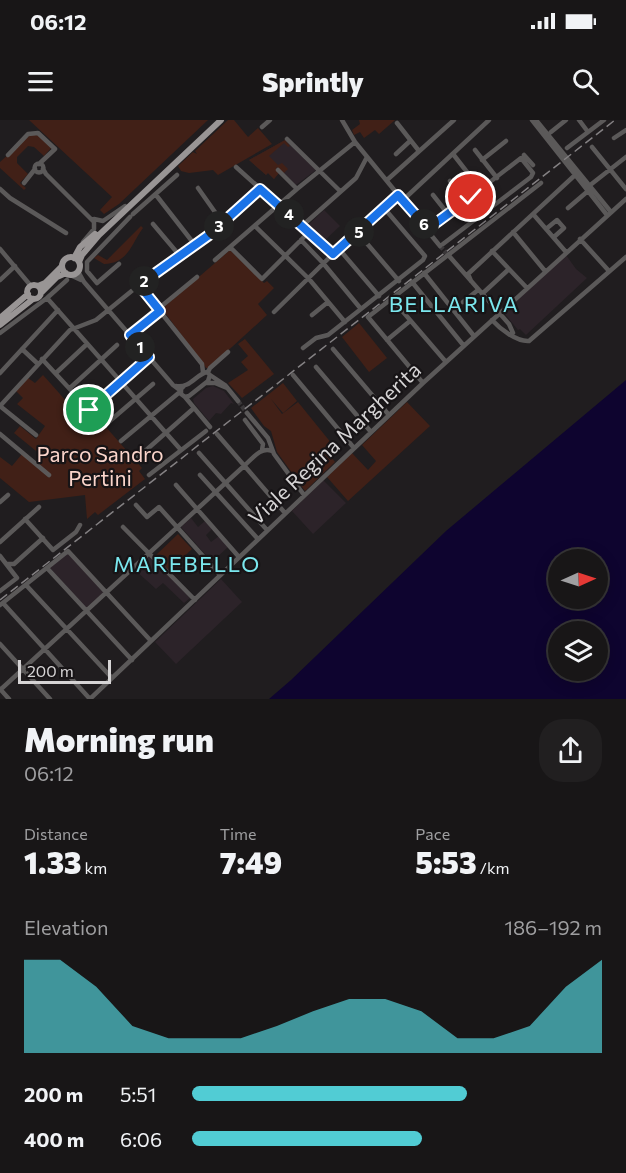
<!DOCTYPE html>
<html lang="en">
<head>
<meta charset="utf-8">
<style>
	body { margin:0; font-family:Commissioner,sans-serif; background:#211f20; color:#f1f3f6; height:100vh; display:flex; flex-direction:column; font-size:22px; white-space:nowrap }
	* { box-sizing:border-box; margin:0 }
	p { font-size:20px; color:#9f9fa1 }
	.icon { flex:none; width:33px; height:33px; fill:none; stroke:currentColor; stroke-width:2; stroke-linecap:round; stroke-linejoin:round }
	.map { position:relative; height:579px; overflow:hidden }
	.panel { display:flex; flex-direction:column; background:#181617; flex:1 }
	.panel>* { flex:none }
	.needle { width:39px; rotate:87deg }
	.controls { position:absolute; left:548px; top:429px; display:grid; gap:12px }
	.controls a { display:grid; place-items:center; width:60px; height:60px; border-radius:50%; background:#181617; box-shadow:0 3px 15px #0003,0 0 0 2px #363536; font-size:30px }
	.scale { position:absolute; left:18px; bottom:15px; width:93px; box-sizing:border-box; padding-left:6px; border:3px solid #d6d4d5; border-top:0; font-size:16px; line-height:21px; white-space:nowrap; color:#d6d4d5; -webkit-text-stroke:4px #171416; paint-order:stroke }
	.pin { position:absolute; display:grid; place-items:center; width:51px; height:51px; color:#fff; margin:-26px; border:3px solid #fff; border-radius:50%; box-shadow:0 2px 6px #0007 }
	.km { position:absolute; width:30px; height:30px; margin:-15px; border-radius:50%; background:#222; color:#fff; font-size:16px; line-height:30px; text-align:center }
	.round { display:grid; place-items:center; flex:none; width:63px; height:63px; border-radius:24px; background:#211f20 }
	.headline { display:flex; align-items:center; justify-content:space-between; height:102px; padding:0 24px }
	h1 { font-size:33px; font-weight:800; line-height:45px }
	.figures { display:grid; grid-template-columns:repeat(3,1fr); gap:9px; height:102px; padding:6px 24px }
	.figures div { display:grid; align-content:center }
	.figures b { font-size:30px; font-weight:800 }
	.figures small { font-size:16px; font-weight:400 }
	.figures p { font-size:16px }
	.chart { height:168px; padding:12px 24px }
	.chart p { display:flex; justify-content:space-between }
	.chart svg { width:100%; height:108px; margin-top:6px; fill:#51ccd4; opacity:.7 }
	ul { padding:0 24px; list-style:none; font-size:20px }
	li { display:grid; grid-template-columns:96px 72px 1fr; align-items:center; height:45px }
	li i { height:15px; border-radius:8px; background:#51ccd4 }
	.status { display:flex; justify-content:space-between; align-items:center; height:42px; padding:0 30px; background:#181617; direction:ltr }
	.status svg { height:16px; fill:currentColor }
	header { display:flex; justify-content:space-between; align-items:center; height:78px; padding:0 24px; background:#181617; font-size:27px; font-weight:800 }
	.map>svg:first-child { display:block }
</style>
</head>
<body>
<div class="status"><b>06:12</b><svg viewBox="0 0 49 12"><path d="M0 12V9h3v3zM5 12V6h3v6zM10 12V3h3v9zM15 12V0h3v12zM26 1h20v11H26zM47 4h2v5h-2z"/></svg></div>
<header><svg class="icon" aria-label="menu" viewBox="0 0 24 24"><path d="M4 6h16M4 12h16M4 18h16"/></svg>Sprintly<svg class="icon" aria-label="search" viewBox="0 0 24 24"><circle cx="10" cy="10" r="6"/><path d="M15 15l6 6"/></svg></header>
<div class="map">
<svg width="626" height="579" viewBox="0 0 626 579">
	<rect width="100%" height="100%" fill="#201d1f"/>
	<path fill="#2c2329" d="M285 20 316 50 296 65 278 47 276 49 279 53 274 59 268 53 266 55 249 40Z
		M324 90 340 106 323 122 307 106Z
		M566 135 576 149 587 158 526 215 520 209 518 210 504 193Z
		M213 266 224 271 234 284 231 283 221 294 216 293 209 301 194 283 193 279 206 268Z
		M323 360 346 383 313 414 292 391Z
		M191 398 198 407 205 401 212 409 206 415 211 422 219 416 228 427 212 442 181 407Z
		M67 433 104 472 86 488 49 447Z
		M149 435 190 478 184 483 163 463 156 469 135 450Z
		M221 459 242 482 176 544 155 522Z"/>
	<path fill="#412017" d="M29 0H208L119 84 104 94 100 90 112 77Z
		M228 0H234L248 17 258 8 272 24 218 55 213 50 189 53 181 51 178 46 193 32 197 34 195 31Z
		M359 0H395L379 14 375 10 364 18 360 12 354 15 352 10 360 4Z
		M31 14 40 16 52 27 44 36 34 27 28 26 17 37V43L28 54 20 63 26 68 24 70 0 48V42Z
		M285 20 290 26 288 27 284 23 269 36 278 45 282 43 288 49 284 53 277 47 276 49 279 53 274 59 268 53 266 55 249 40Z
		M141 106 143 108C131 124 129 143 104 144L94 138 98 135 107 140Z
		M230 130 264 163 267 161 274 168 258 184 267 195 209 248H206L163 190V188Z
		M359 203 387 238 369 252 342 217Z
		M245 219 274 254 242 278 228 263 248 250 241 242 248 236 238 224Z
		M43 255 92 310 99 303 105 306 142 348 139 351 145 359 98 395 95 392 87 399 85 375 29 382 0 358V337L12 346 22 334 36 342 41 335 14 313 20 306 36 319 45 306 17 284 23 278 16 271 28 258 35 263Z
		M283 263 297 281 283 293 271 279 282 294 298 282 332 324 325 330 335 342 305 371 277 332 271 311 264 306 251 288Z
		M407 282 430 306 348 381 327 357 352 333 368 350 376 341 362 325Z
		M178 414 192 429 169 451 155 436Z"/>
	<path fill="#0e042f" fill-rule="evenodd" d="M626 260V579H269L291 560 446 411ZM558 440H597V478H558ZM558 512H597V550H558Z"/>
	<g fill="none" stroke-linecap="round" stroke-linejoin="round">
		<path stroke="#3b383a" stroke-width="4.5" stroke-dasharray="4.5 2" stroke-linecap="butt" d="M440 126 450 137
			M238 281 247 293"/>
		<path stroke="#5b5959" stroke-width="4.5" d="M342 0 355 22 440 126
			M532 0 607 95
			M536 0 611 92
			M579 0 588 12
			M397 3 419 31
			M262 7 270 0
			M551 12 566 0
			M614 18 626 10
			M287 19 340 71
			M592 27 626 69
			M567 28 604 0
			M475 30 497 58
			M396 34 410 21
			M453 34 481 70
			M8 35 28 14 38 13 55 29 39 44
			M524 35 533 45
			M482 40 506 21
			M34.5 48a4.5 4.5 0 1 1 9 0a4.5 4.5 0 1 1-9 0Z
			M236 47 333 134
			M43 49 46 54 94 102V109L83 122
			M278 50 297 69
			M387 60 454 0
			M450 61 479 96
			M24 63 35 49
			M198 68 222 102
			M0 69 10 78 66 113
			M156 75 195 125
			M433 75 448 94
			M403 80 489 0
			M568 88 588 71 589 66 626 37
			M133 94 177 55
			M533 94 566 132
			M94 99 103 101 125 86
			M421 101 428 108 433 106 521 38 533 53 531 57 443 124
			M153 104 180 136
			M303 105 356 58 367 37
			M255 106 309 159 345 202
			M546 109 557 100 564 108 554 117
			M513 112 545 151
			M358 113 399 161
			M580 119 609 151
			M301 120 323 143 361 189
			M230 127 262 159 310 111
			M0 129 31 166
			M339 129 379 176
			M492 131 527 168
			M450 137 509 204 513 213
			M215 140 297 69 355 22
			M79 150V153L84 162 173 265 181 271
			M424 153 474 216
			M70 155 81 160
			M0 160 15 146
			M471 161 468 154 574 56
			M412 162 464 226
			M97 163 87 151V142L130 97
			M97 163 119 144
			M139 165 202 244 203 252
			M482 174 509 149
			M47 178 181 330
			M392 179 446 242
			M463 182 478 170
			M158 189 197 157
			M274 192 333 134 398 74
			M312 195 328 182
			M492 200C500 209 517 222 529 221L626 137
			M0 213 47 178 67 160
			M130 215 160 191
			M387 220 410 201
			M303 228 316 218 328 215 423 140 425 136 384 88
			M22 229 38 244
			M333 229 389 295
			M42 239 104 306 153 264
			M316 247 371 312
			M208 252 210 248 228 232
			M0 253 58 190
			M56 253 87 224
			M210 255 225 265 238 281
			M293 255 354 328
			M207 263H215L227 268
			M423 263 368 197 541 63
			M176 266C191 268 195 255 207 252L210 255 208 261 189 276 185 277 181 274V269L184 266
			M70 268 117 225
			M185 277 210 307
			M0 286 70 210 96 200 139 165 209 115 260 69
			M0 286 36 315
			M89 290 149 237
			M247 293 268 318 274 334 304 375
			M245 300 263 324 262 330
			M0 314 49 355
			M217 314 285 393
			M121 321 181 271
			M199 333 267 410
			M136 339 194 288
			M149 355 206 311
			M200 355 258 419
			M176 365 239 437
			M0 382 8 375
			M136 385 147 397 159 387 220 455
			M25 399 53 430 76 412 80 405
			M123 407 195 480
			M0 422 39 387
			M0 436 17 458 0 471
			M8 444H14L43 418
			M47 448 132 540
			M26 465 112 558
			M3 483 90 579 423 263 626 79
			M0 485 68 431 151 521
			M0 524 50 579
			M0 569 9 579
			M0 570 244 346C252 339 261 326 272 331"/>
		<path stroke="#999595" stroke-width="6" d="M62 146a9 9 0 1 1 18 0a9 9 0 1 1-18 0Z
			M74 138 80 127 95 114
			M79 142 82 135 99 115 221 0
			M27 172a7 7 0 1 1 14 0a7 7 0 1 1-14 0Z
			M38 166 45 163 62 146
			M41 173 57 157 66 153
			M0 198 28 174
			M0 205 33 179"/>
		<path stroke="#848183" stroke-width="1.5" stroke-dasharray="9 4.5" stroke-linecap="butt" d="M0 480 615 0"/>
	</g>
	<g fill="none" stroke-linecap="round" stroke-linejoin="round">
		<g stroke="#fff" stroke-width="12">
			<path id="route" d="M89 290 149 237 130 215 160 191 139 165 209 115 260 69 333 134 398 75 421 101 429 108 471 77"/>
		</g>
		<use href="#route" stroke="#1a73e8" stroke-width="8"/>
	</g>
	<g text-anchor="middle" stroke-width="4.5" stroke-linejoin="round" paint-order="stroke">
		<g font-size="21" fill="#d6d4d5" stroke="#171416">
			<text transform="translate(335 324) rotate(-43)" y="7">Viale Regina Margherita</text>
		</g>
		<g font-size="21" fill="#fbd5cb" stroke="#171416">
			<text x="100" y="342">Parco Sandro<tspan x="100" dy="24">Pertini</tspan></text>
		</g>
		<g font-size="22" letter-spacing="1.5" fill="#7be7ee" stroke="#171416">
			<text x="454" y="192">BELLARIVA</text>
			<text x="187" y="452">MAREBELLO</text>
		</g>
	</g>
</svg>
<div class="controls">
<a><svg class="needle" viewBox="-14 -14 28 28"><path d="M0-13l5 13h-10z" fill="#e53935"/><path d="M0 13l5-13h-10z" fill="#9f9fa1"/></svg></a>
<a><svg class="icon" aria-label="layers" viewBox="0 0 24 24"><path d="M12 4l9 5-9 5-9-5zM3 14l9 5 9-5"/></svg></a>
</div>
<div class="scale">200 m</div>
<div class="pin" style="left:89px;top:290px;background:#1e9e55"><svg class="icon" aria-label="arrive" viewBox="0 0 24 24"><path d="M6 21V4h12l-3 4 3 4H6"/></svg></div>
<div class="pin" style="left:471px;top:77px;background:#d93025"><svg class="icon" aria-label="check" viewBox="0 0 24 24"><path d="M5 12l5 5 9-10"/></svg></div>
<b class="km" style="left:140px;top:227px">1</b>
<b class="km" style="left:144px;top:161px">2</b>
<b class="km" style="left:219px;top:106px">3</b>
<b class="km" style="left:289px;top:94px">4</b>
<b class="km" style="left:359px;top:112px">5</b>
<b class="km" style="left:424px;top:104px">6</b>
</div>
<section class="panel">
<div class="headline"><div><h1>Morning run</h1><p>06:12</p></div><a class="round"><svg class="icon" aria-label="share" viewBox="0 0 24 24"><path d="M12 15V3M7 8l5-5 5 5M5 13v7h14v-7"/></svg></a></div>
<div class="figures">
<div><p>Distance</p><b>1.33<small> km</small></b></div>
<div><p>Time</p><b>7:49</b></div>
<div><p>Pace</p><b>5:53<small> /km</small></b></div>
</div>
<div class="chart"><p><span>Elevation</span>186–192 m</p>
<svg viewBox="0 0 160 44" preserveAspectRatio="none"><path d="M0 44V6L10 6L20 17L30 33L40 38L50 38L60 38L70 33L80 27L90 22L100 22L110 27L120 38L130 38L140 33L150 17L160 6V44z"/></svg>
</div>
<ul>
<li><b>200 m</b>5:51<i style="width:67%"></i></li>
<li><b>400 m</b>6:06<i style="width:56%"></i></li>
</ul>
</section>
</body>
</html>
